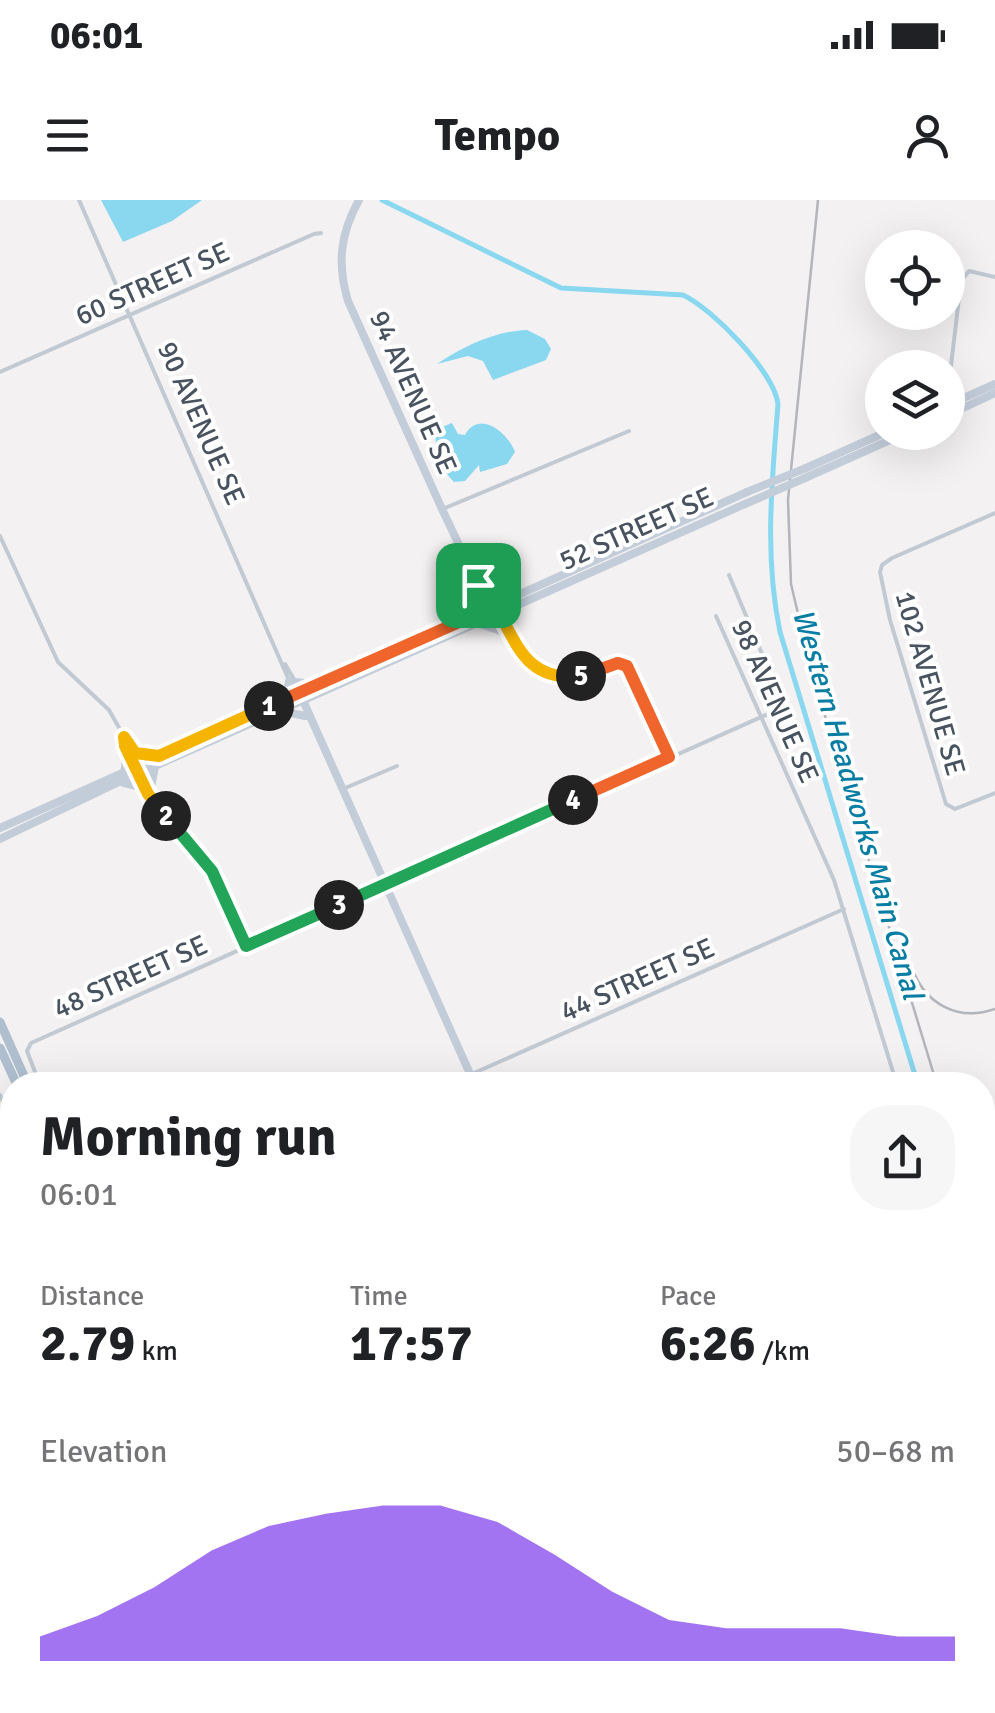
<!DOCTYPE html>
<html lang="en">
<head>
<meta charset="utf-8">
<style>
	body { margin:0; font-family:Signika,sans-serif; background:#f6f6f6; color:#202124; height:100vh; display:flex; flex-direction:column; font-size:38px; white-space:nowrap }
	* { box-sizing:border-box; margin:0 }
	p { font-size:32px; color:#757577 }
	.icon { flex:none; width:55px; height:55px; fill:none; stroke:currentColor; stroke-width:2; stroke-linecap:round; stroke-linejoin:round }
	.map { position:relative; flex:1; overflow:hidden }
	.sheet { position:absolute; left:0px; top:872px; width:995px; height:642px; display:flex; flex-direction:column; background:#fff; border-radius:40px 40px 0 0; box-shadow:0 10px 40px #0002 }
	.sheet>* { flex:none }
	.buttons { position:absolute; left:865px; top:30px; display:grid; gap:20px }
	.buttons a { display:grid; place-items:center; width:100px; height:100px; border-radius:50%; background:#fff; box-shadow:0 10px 40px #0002; font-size:50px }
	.pin { position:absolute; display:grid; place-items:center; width:85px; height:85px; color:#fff; margin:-42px; border-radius:20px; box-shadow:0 5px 15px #0006 }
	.km { position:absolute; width:50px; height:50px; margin:-25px; border-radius:50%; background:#222; color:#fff; font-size:28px; line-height:50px; text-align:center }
	.round { display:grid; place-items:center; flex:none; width:105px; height:105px; border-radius:40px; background:#f6f6f6 }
	.headline { display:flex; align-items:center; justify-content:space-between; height:170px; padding:0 40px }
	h1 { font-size:55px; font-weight:800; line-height:75px }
	.figures { display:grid; grid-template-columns:repeat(3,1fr); gap:15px; height:170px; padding:10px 40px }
	.figures div { display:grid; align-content:center }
	.figures b { font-size:50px; font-weight:800 }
	.figures small { font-size:28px; font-weight:400 }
	.figures p { font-size:28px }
	.chart { height:280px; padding:20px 40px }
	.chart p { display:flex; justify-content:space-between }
	.chart svg { width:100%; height:180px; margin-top:10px; fill:#7c3aed; opacity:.7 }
	.status { display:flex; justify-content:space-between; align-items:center; height:70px; padding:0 50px; background:#fff; direction:ltr }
	.status svg { height:28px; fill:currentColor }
	header { display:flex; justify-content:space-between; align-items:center; height:130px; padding:0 40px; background:#fff; font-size:45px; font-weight:800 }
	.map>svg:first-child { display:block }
</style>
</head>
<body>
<div class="status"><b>06:01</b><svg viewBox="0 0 49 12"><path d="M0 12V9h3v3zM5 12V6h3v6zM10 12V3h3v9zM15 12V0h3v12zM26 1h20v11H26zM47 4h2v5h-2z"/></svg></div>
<header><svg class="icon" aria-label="menu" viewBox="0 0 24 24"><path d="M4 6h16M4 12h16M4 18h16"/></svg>Tempo<svg class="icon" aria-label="person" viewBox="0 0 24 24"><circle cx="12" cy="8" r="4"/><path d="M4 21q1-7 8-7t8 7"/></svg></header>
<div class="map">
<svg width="995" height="1513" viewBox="0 0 995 1513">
	<rect width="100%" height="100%" fill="#f3f1f1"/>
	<path fill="#8ad7f0" d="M101 0H202L172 21 123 42Z
		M527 130 545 139 551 149 546 160 493 180 483 161 468 156 437 164C464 146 496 131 527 130Z
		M452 223 458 234 465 235C479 209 508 233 515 252L507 264 480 272 479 265 465 281 454 282C441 269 432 247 437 229Z"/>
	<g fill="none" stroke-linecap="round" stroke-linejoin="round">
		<path stroke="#8ad7f0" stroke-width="5" d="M382 0 561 88 683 95C713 109 774 172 778 204 772 282 764 355 780 432L918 885
			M748 1513 756 1502"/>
		<g stroke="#728cad" stroke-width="16">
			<path id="highway" d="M299 1502 305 1513
				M350 1502 354 1513"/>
		</g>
		<path stroke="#c1cad3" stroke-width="4" d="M79 0 295 494
			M0 172 314 34 321 33
			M948 191 961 81 969 71 995 77
			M874 222H882
			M445 308 629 231
			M995 313 892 358 882 365 880 372 890 420 946 604 955 609 995 593
			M0 336 58 462 109 510 139 563
			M497 415 518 449
			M492 416C510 447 540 483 580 476 593 474 605 467 618 463L627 466 669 557
			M716 416 834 680 897 885
			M285 464 295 481
			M124 537 134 565
			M143 571 154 600
			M138 574 148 594 212 671 246 746
			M343 589 397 566
			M40 885 27 851 31 843 777 510 778 492 729 375
			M447 885 844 709
			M0 895 12 923
			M0 973 12 967
			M0 1089 12 1083
			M0 1235 12 1263
			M0 1342 12 1336
			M982 1349 995 1376
			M175 1502 177 1513
			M271 1502 275 1513
			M122 1513 145 1502"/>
		<path stroke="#c3cdda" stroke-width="8" d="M359 0C340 34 337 64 348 101L442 309 478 385 495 410
			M948 205 995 184
			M948 215 995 193
			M806 268 886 232
			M805 278 908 232
			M478 385 490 413
			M480 424 501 431
			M295 482 314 484
			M301 496 475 885
			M286 499 289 481
			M282 511 305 516
			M135 553 155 556
			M124 572 128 552
			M124 583 145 588
			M151 587 155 567
			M0 628 747 292
			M0 639 119 582 745 304
			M982 1266 995 1250
			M795 1513 803 1502"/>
		<path stroke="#afbfd0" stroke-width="9" d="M0 822 28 885
			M0 848 17 885
			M69 1513 92 1502
			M94 1513 118 1502"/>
		<use href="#highway" stroke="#87a1c1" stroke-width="11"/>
		<path stroke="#b2b5bb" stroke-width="2.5" d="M818 0 788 300 791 384 812 473 937 885
			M912 768C925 804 958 822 995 809
			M982 1035C995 1093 995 1147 982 1205
			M982 1244 995 1234
			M0 1433 12 1427
			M982 1452 995 1438
			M652 1502 657 1513
			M715 1513 723 1502
			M772 1513 780 1502
			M933 1513 943 1502"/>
		<path stroke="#c3cdda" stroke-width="8" d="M747 292 806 268
			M745 304 805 278"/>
		<path stroke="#afbfd0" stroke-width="9" d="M982 1104 995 1099
			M982 1115 995 1110"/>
	</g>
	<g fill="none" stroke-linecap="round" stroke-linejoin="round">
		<g stroke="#fff" stroke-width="20">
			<path id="split-1" d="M269 506 475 415 479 403 478 385"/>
		</g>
		<g stroke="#fff" stroke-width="20">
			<path id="split-2" d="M166 616 148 594 125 546 124 537 135 553 159 556 269 506"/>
		</g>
		<g stroke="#fff" stroke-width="20">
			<path id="split-3" d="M166 616 212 671 246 746 339 705"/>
		</g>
		<g stroke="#fff" stroke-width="20">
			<path id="split-4" d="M339 705 573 600"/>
		</g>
		<g stroke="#fff" stroke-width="20">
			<path id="split-5" d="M573 600 669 557 627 466 618 463 581 476"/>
		</g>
		<g stroke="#fff" stroke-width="20">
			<path id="split-6" d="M478 385C515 419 512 484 581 476"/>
		</g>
		<use href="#split-1" stroke="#f0652b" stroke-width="12"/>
		<use href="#split-2" stroke="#f5b400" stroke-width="12"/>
		<use href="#split-3" stroke="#22a559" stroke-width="12"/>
		<use href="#split-4" stroke="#22a559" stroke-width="12"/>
		<use href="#split-5" stroke="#f0652b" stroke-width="12"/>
		<use href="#split-6" stroke="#f5b400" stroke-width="12"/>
	</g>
	<g text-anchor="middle" stroke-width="8" stroke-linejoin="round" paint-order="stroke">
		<g font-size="28" fill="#48535f" stroke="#fff">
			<text transform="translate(152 83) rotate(-24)" y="10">60 STREET SE</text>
			<text transform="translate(414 192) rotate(66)" y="10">94 AVENUE SE</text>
			<text transform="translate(202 223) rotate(66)" y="10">90 AVENUE SE</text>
			<text transform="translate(636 328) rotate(-24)" y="10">52 STREET SE</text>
			<text transform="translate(931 483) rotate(74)" y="10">102 AVENUE SE</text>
			<text transform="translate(776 501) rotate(66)" y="10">98 AVENUE SE</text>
			<text transform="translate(130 776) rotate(-24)" y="10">48 STREET SE</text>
			<text transform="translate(637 779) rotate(-24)" y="10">44 STREET SE</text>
		</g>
		<g font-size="30" font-style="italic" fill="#087da3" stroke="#fff">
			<text transform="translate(858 604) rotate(74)" y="10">Western Headworks Main Canal</text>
		</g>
	</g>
</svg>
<div class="buttons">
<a><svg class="icon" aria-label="locate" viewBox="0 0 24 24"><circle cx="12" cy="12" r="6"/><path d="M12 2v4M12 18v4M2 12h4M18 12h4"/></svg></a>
<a><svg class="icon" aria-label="layers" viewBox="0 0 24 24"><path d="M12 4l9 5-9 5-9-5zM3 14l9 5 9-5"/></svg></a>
</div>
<div class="pin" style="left:478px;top:385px;background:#1e9e55"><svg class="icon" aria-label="arrive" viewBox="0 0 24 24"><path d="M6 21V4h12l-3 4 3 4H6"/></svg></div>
<b class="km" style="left:269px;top:506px">1</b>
<b class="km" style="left:166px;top:616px">2</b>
<b class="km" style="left:339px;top:705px">3</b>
<b class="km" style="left:573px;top:600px">4</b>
<b class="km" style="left:581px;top:476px">5</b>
<section class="sheet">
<div class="headline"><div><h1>Morning run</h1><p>06:01</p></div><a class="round"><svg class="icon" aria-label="share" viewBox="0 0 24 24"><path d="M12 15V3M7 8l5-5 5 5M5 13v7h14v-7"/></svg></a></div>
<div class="figures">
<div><p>Distance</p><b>2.79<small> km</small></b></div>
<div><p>Time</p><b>17:57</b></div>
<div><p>Pace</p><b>6:26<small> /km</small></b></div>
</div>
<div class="chart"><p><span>Elevation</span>50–68 m</p>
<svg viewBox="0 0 160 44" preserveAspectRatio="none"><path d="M0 44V38L10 33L20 26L30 17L40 11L50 8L60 6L70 6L80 10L90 18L100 27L110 34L120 36L130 36L140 36L150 38L160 38V44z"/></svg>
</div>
</section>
</div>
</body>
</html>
